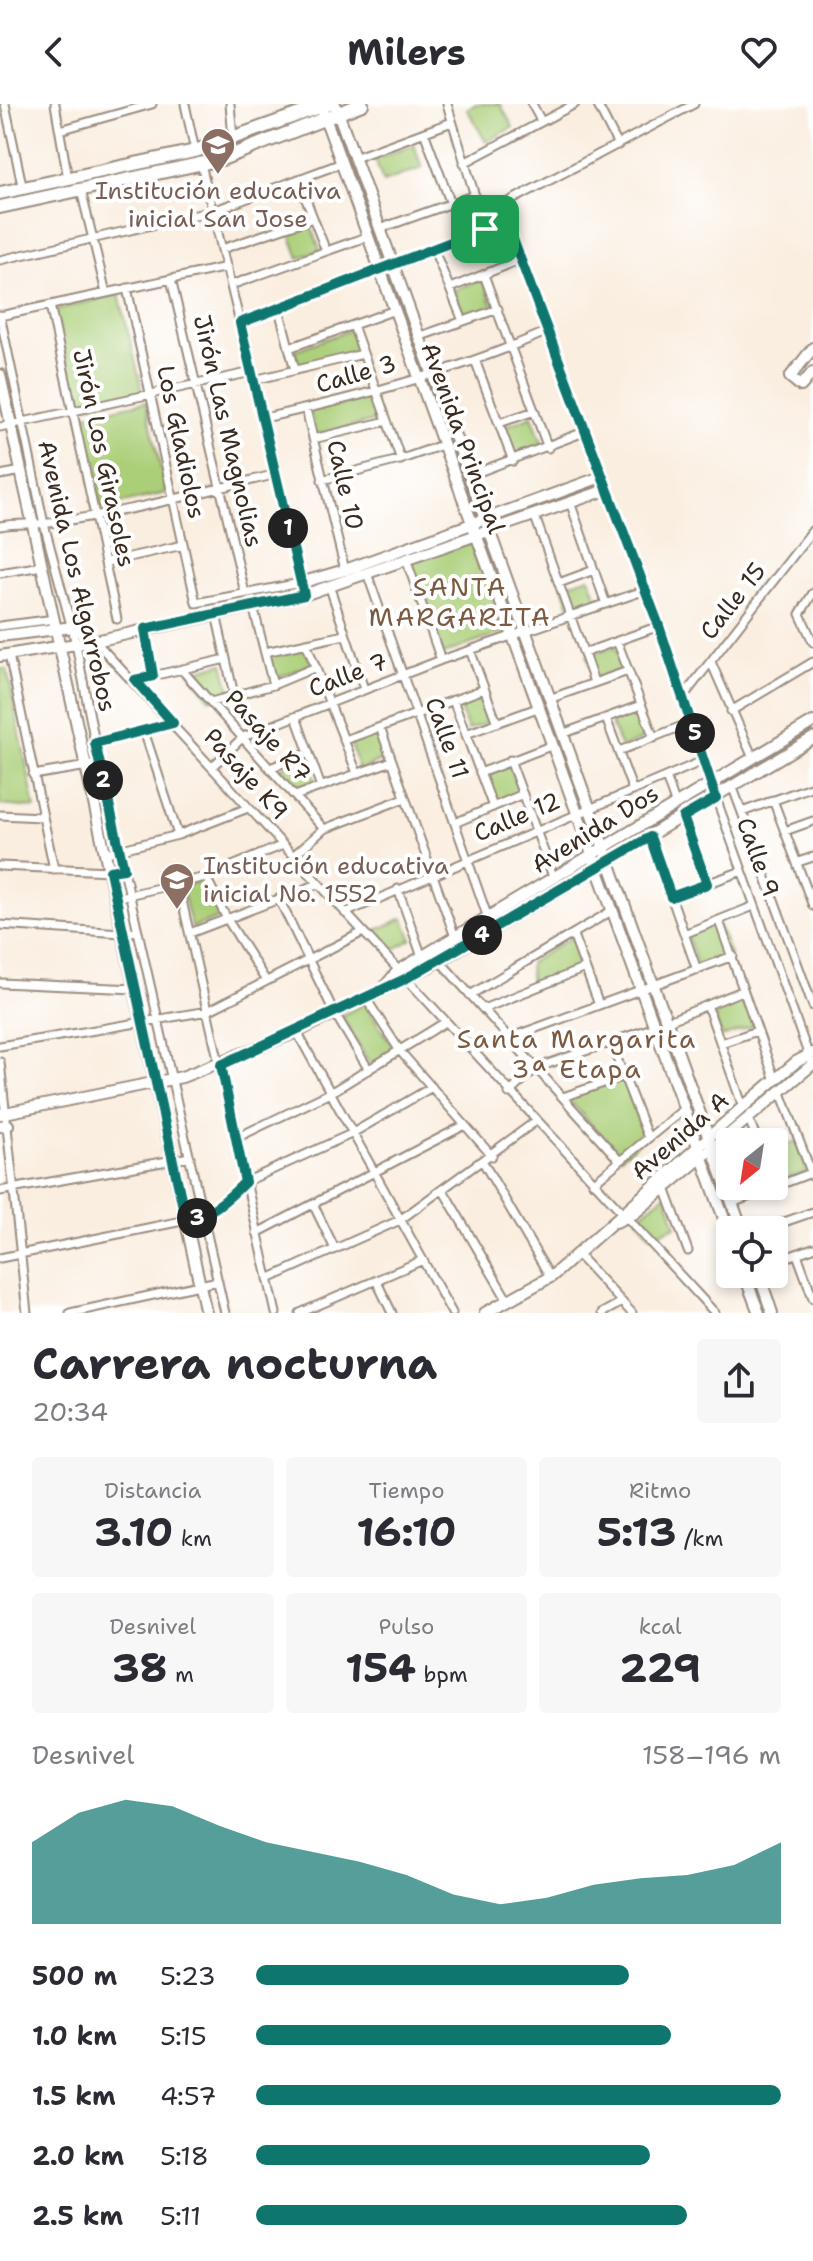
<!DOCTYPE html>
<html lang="es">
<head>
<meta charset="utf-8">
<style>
	body { margin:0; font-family:"Shantell Sans",sans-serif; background:#f7f7f7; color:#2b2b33; height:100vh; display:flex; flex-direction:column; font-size:30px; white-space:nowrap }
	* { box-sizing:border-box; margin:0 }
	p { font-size:26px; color:#7c7c81 }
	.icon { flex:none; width:44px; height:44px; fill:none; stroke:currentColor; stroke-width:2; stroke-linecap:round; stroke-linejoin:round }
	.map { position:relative; height:1209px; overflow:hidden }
	.drawer { display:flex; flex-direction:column; background:#fff; flex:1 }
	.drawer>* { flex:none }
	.needle { width:52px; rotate:210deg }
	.buttons { position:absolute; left:716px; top:1024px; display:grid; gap:16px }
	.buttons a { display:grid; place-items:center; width:72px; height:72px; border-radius:8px; background:#fff; box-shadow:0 4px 12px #0003; font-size:40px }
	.pin { position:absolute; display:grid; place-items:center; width:68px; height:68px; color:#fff; margin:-34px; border-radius:16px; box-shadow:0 4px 12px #0006 }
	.km { position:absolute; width:40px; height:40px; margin:-20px; border-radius:50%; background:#222; color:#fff; font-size:22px; line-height:40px; text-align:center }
	.round { display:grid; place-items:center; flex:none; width:84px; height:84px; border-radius:8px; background:#f7f7f7 }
	.overview { display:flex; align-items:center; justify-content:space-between; height:136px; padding:0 32px }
	h1 { font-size:44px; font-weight:700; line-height:60px }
	.stats { display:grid; grid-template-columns:repeat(3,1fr); gap:12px; height:136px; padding:8px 32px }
	.stats div { display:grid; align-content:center; border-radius:8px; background:#f7f7f7; text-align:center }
	.stats b { font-size:40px; font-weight:700 }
	.stats small { font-size:22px; font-weight:400 }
	.stats p { font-size:22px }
	.chart { height:224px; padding:16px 32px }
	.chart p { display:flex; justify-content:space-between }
	.chart svg { width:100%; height:144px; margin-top:8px; fill:#0f766e; opacity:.7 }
	ul { padding:0 32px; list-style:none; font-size:26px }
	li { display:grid; grid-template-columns:128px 96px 1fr; align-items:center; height:60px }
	li i { height:20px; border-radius:10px; background:#0f766e }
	header { display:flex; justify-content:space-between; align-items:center; height:104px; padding:0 32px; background:#fff; font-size:36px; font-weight:700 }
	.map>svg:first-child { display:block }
</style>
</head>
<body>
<header><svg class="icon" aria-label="back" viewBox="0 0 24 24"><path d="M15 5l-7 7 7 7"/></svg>Milers<svg class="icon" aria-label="heart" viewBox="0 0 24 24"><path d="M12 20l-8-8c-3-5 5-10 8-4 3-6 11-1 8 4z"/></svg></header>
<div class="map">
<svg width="813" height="1209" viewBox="0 0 813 1209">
	<rect width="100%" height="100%" fill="#fff"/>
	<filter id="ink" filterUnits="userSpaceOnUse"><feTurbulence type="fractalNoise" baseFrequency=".0125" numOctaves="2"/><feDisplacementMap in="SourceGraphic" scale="16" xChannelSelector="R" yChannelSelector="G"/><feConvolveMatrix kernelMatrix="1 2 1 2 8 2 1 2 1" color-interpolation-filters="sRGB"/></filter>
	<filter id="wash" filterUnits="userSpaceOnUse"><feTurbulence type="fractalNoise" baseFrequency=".006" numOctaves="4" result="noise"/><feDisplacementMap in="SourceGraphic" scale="32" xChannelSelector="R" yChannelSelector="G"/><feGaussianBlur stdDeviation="1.8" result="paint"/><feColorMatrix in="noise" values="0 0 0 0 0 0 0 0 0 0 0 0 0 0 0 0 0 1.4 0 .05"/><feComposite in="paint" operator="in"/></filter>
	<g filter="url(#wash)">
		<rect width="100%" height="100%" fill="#faeee0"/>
		<path fill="#abcf78" stroke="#737c4b" stroke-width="2" d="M476 0H500L513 23 486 38 467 5Z
			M414 41 422 64 383 78 375 55Z
			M310 119 320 146 299 154 288 125Z
			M482 175 494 204 465 214 454 186Z
			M119 190 143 289 77 304 55 206Z
			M350 226 357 248 299 263 295 246Z
			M372 292 379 316 314 331 310 307Z
			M146 298 166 389 101 404 79 312Z
			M532 312 543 341 514 353 503 323Z
			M477 435 511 526 443 550 410 458Z
			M589 473 598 496 571 506 563 482Z
			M304 542 312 560 274 575 268 550Z
			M615 543 623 565 595 575 587 552Z
			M223 559 231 590 210 595 190 569Z
			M0 565H7L35 704 0 701Z
			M481 591 491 617 468 626 458 600Z
			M638 607 649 632 621 644 610 617Z
			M376 628 386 654 359 667 350 636Z
			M307 653 317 680 296 690 276 665Z
			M510 661 519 690 493 699 484 669Z
			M205 776 222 813 192 824 181 782Z
			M403 814 412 835 390 848 372 828Z
			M718 819 730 851 698 864 687 831Z
			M572 833 584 864 531 884 529 859Z
			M742 889 754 922 722 933 711 901Z
			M365 899 395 946 370 960 341 912Z
			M623 973 644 1034 621 1053 567 994Z
			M797 1037 807 1068 775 1078 774 1045Z
			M666 1090 676 1122 651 1132 637 1114Z"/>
	</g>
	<g filter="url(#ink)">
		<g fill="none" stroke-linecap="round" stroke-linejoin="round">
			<g stroke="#9a8c7f" stroke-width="11">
				<path id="street" d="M5 0 23 86
					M55 0 68 75
					M185 0 195 47
					M230 0 233 34
					M447 0 485 125
					M532 0 541 17
					M597 0 618 41
					M60 26 152 0
					M424 28 451 100
					M354 54 452 18
					M464 59 575 0
					M201 60 277 370 300 482
					M298 75 326 147
					M81 86 106 189
					M482 112 694 0
					M379 125 475 91
					M222 145 313 114
					M434 146 463 217
					M0 156 213 107 342 59
					M484 171 548 344
					M171 175 245 489
					M231 181 369 132
					M127 184 196 499 300 479
					M450 184 522 155
					M50 201 117 515
					M279 205 295 266
					M0 211 44 420 76 540 95 639 225 1209
					M0 212 227 163
					M240 219 506 117 659 522 716 694 810 955
					M353 221 401 356
					M418 233 498 205
					M289 244 395 206
					M475 256 513 357
					M254 276 363 250
					M306 305 345 466
					M264 314C360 293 457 267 548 227
					M499 319 535 307
					M0 323 252 268
					M313 335 387 317
					M0 371 22 367
					M468 372 584 328
					M322 376 399 356 445 340
					M570 398 606 500
					M534 410 594 578
					M0 422C16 419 33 421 49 419 126 409 202 388 277 370
					M406 455 441 556
					M107 458 183 441
					M0 469 42 462
					M367 469 488 814
					M559 479 594 466
					M330 484 364 585
					M813 489 800 510 813 538
					M253 502 273 581
					M216 510 234 591
					M0 522 55 515
					M145 525 153 572
					M95 537 715 1209
					M617 537 654 634
					M306 539 357 669
					M470 546 497 619
					M265 548 345 531
					M584 549 659 522
					M9 551 54 765
					M711 558 753 654
					M182 566 324 725
					M135 576 226 555
					M683 593 813 426
					M549 595 628 567
					M453 596 493 703
					M211 598 273 581 316 563
					M731 607 813 558
					M296 613 321 683
					M606 614 633 687
					M380 623 455 833
					M144 627 178 731
					M466 630 540 603
					M562 630 641 601
					M345 636 484 585
					M92 640 173 619
					M619 647 692 618
					M510 656 554 775
					M212 663 243 633 441 556 646 486
					M270 664 309 649
					M480 669 553 641
					M33 671 100 660
					M666 673 675 699
					M733 684 813 902
					M295 692 392 657
					M773 696 813 802
					M742 708 813 682
					M0 711 42 713
					M683 713 707 780
					M457 718 523 690
					M785 727 813 717
					M650 733 697 866
					M106 749 178 731 248 704
					M293 752 324 725 405 694
					M798 758 813 753
					M0 762 110 767 124 765
					M206 773 227 815 266 877
					M178 779 276 1209
					M398 785 422 853
					M671 793 742 767
					M115 794 206 773 283 741
					M279 795 334 908 369 966
					M345 809 705 656
					M719 817 775 976
					M0 821 122 829 138 827
					M190 829 318 780
					M684 830 754 802
					M573 831 599 901
					M439 856 619 1056
					M0 879 135 885
					M470 891 613 806
					M365 893 400 947 492 1052
					M707 901 743 1003
					M483 905 585 864
					M666 918 742 887
					M297 928 452 1209
					M509 934 733 852
					M611 939 648 1034
					M721 939 757 927
					M0 942 208 907 363 828
					M0 958 27 1209
					M780 986 813 1073
					M509 989 536 964 655 923
					M563 993 624 972
					M748 1013 758 1038
					M234 1035 330 989 444 919
					M483 1058 550 1173
					M593 1079 684 1005
					M665 1084 688 1147
					M443 1086 508 1197
					M0 1087 190 1053
					M732 1099 811 1069
					M313 1100 335 1145
					M761 1126 813 1108
					M257 1129 465 1021
					M797 1150 813 1194
					M578 1151 632 1209
					M0 1154 202 1113 226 1097 245 1078 351 1030 432 983
					M774 1158 813 1144
					M268 1175 400 1116 536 1017
					M376 1176 392 1209
					M70 1209 218 1177
					M300 1209 423 1156
					M602 1209 622 1198"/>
			</g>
			<g stroke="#9a8c7f" stroke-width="14">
				<path id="secondary" d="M335 0 742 1126
					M323 8 730 1131
					M813 244 790 273 801 282 813 268
					M0 271 206 1209
					M300 479 345 466 601 373
					M0 532 73 523 95 537
					M0 552 95 537 304 491 606 386
					M386 881 398 867 813 618
					M0 1010 182 973 297 928 432 861 813 634
					M0 1022 8 1021
					M616 1118 635 1109 813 960
					M744 1170 759 1209
					M759 1170 772 1209
					M485 1209 552 1172 743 1003 796 958 813 949"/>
			</g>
			<g stroke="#9a8c7f" stroke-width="16">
				<path id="primary" d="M0 89 195 47 328 0
					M0 103 222 55 362 0"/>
			</g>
			<use href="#street" stroke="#fff" stroke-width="7"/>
			<use href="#secondary" stroke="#fff" stroke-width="10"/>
			<use href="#primary" stroke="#fff" stroke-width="12"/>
		</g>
	</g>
	<g fill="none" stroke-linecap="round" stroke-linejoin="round" filter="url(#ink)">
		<g stroke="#fff" stroke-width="16">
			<path id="route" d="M506 117 659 522 716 694 683 713 707 780 671 793 650 733 405 875 221 961 245 1078C227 1096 211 1110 186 1117L110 767 124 765 95 639 173 619 135 576 153 572 145 525 304 491 240 219Z"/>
		</g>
		<use href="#route" stroke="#0f766e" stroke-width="10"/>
	</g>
	<defs>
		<g id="school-pin" transform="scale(1.8)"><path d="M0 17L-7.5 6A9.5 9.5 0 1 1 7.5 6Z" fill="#8d6e63" stroke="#fff"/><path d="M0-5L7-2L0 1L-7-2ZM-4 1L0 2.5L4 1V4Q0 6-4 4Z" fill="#fff"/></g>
	</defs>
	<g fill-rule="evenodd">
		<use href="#school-pin" x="218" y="41"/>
		<use href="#school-pin" x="177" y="776"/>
	</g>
	<g text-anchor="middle" stroke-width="8" stroke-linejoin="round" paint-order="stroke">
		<g font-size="24" fill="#785e54" stroke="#fff">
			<text x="218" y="95">Institución educativa<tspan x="218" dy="28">inicial San Jose</tspan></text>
			<text x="203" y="770" text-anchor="start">Institución educativa<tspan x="203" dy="28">inicial No. 1552</tspan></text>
		</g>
		<g font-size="24" fill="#3b2a1e" stroke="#fff">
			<text transform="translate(356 270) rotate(-16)" y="8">Calle 3</text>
			<text transform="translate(228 327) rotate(77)" y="8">Jirón Las Magnolias</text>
			<text transform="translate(463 334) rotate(70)" y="8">Avenida Principal</text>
			<text transform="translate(181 338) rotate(78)" y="8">Los Gladiolos</text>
			<text transform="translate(104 354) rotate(78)" y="8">Jirón Los Girasoles</text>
			<text transform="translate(345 381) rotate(77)" y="8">Calle 10</text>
			<text transform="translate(77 472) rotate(77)" y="8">Avenida Los Algarrobos</text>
			<text transform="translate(733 497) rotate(-52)" y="8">Calle 15</text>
			<text transform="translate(348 571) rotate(-21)" y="8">Calle 7</text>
			<text transform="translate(268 632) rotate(48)" y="8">Pasaje R7</text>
			<text transform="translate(447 634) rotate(70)" y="8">Calle 11</text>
			<text transform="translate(246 670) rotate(48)" y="8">Pasaje K9</text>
			<text transform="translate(517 713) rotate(-23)" y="8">Calle 12</text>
			<text transform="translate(595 725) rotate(-32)" y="8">Avenida Dos</text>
			<text transform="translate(758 753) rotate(70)" y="8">Calle 9</text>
			<text transform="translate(680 1032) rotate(-41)" y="8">Avenida A</text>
		</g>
		<g font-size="26" letter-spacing="2" fill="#7c5a41" stroke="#fff">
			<text x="460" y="492">SANTA<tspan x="460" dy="30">MARGARITA</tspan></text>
			<text x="577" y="944">Santa Margarita<tspan x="577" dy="30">3ª Etapa</tspan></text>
		</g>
	</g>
</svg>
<div class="buttons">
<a><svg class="needle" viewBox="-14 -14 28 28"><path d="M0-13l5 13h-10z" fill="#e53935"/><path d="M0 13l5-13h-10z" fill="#7c7c81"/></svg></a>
<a><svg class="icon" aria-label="locate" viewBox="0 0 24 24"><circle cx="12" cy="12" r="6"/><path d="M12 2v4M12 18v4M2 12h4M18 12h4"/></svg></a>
</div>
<div class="pin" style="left:485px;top:125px;background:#1e9e55"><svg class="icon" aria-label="arrive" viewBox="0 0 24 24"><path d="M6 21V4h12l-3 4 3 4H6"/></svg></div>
<b class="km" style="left:288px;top:424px">1</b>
<b class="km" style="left:103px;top:676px">2</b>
<b class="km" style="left:197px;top:1114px">3</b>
<b class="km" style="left:482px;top:831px">4</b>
<b class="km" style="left:695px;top:629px">5</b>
</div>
<section class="drawer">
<div class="overview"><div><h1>Carrera nocturna</h1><p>20:34</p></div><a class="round"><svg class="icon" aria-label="share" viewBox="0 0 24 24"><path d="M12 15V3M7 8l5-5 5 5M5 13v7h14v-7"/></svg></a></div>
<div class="stats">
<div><p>Distancia</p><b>3.10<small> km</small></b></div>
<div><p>Tiempo</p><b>16:10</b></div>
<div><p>Ritmo</p><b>5:13<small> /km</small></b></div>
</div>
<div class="stats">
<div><p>Desnivel</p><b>38<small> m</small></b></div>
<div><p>Pulso</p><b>154<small> bpm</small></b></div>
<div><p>kcal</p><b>229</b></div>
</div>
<div class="chart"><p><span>Desnivel</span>158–196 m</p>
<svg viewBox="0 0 160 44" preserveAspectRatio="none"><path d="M0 44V19L10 10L20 6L30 8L40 14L50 19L60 22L70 25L80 29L90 35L100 38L110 36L120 32L130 30L140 29L150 26L160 19V44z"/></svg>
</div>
<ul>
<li><b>500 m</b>5:23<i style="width:71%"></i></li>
<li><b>1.0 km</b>5:15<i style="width:79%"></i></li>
<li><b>1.5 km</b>4:57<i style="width:100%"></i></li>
<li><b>2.0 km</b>5:18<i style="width:75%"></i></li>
<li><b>2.5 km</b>5:11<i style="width:82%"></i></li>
</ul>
</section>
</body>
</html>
